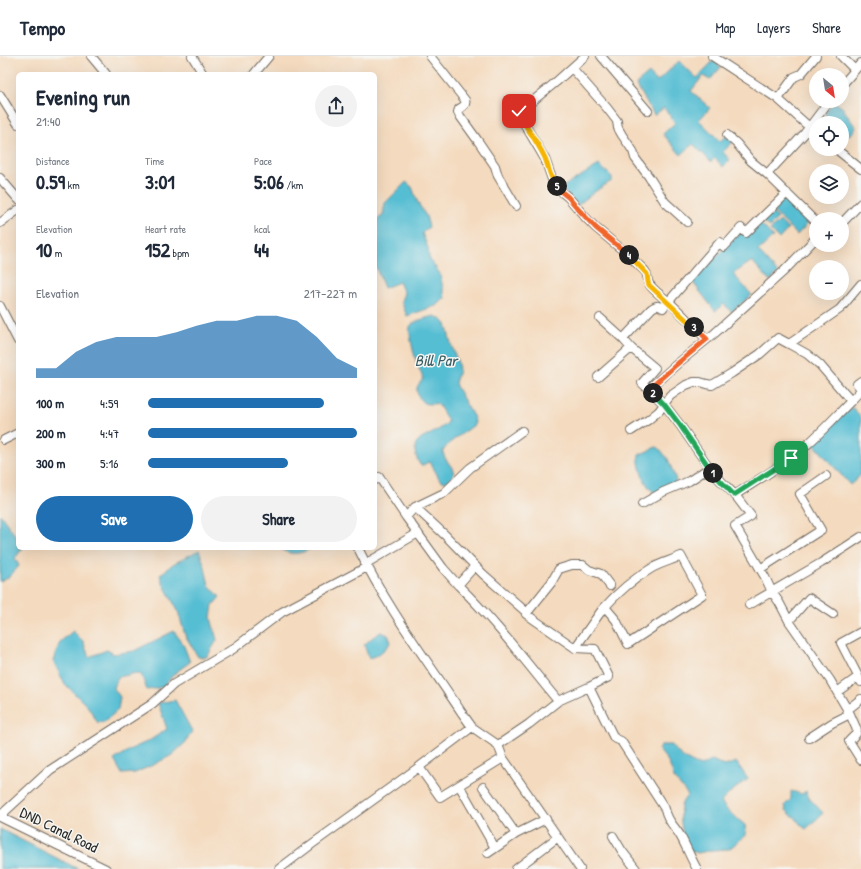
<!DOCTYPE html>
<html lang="en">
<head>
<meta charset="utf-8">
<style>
	body { margin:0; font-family:"Patrick Hand",sans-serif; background:#f2f2f3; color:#1f2937; height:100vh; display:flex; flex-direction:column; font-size:15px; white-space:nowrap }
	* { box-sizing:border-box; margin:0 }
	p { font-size:13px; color:#747a83 }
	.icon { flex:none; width:22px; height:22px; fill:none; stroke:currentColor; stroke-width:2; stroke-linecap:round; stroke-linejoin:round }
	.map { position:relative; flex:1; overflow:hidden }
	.sheet { position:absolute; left:16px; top:16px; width:361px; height:478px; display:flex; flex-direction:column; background:#fff; border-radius:6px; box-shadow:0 4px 16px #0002 }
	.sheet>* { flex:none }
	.needle { width:26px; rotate:150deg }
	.tools { position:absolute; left:809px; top:12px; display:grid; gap:8px }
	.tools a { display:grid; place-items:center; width:40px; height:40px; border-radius:50%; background:#fff; box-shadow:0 4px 16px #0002; font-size:20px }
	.pin { position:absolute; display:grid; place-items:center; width:34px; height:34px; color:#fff; margin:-17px; border-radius:8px; box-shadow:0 2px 6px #0006 }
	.km { position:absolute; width:20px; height:20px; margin:-10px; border-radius:50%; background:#222; color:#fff; font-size:11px; line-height:20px; text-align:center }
	.round { display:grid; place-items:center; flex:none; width:42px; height:42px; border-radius:21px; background:#f2f2f3 }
	.overview { display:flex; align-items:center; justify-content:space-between; height:68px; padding:0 20px }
	h1 { font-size:22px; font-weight:800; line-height:30px }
	.figures { display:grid; grid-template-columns:repeat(3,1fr); gap:6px; height:68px; padding:4px 20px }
	.figures div { display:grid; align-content:center }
	.figures b { font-size:20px; font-weight:800 }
	.figures small { font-size:11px; font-weight:400 }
	.figures p { font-size:11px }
	.chart { height:112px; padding:8px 20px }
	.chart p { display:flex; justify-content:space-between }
	.chart svg { width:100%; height:72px; margin-top:4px; fill:#1f6fb2; opacity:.7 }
	.cta { display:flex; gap:8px; margin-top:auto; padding:8px 20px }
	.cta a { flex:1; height:46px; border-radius:24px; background:#1f6fb2; color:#fff; font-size:16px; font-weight:800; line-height:46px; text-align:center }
	.cta a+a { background:#f2f2f3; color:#1f2937 }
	ul { padding:0 20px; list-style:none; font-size:13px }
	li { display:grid; grid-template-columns:64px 48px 1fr; align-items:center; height:30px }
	li i { height:10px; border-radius:5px; background:#1f6fb2 }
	header { display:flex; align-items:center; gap:24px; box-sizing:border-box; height:56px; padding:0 20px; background:#fff; border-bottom:1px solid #e0e1e3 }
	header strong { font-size:19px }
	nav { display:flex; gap:22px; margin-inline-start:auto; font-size:14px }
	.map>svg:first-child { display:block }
</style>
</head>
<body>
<header>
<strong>Tempo</strong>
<nav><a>Map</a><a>Layers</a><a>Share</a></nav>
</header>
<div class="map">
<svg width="861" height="813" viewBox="0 0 861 813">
	<rect width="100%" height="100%" fill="#f6f6f2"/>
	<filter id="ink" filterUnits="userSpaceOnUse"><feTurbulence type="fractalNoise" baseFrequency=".025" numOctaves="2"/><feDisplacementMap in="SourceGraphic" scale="8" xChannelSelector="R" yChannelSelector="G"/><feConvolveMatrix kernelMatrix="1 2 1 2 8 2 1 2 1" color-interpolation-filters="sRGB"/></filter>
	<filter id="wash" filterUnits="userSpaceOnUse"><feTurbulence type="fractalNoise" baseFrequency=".012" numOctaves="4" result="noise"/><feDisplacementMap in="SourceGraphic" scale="16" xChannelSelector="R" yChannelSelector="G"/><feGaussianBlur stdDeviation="0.9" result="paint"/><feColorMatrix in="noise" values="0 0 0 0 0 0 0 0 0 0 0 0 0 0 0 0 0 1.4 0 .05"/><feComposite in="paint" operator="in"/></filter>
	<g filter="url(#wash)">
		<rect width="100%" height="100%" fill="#f4dabe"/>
		<path fill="#56bed3" stroke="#40747f" d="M679 5 697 22 713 5 721 11 710 24 703 20 691 35 710 52 699 64 720 85 726 80 733 86 723 96 730 104 723 111 715 102 711 106 693 88 681 99 663 78 675 67 664 52 654 59 636 28 649 17 657 26Z
			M836 47 843 52 849 62 856 71C854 77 848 81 842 79V67H827C823 58 828 50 836 47Z
			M599 109C603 114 608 116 612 121V125C600 131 588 141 578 149L561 132Z
			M406 126 412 131 418 147 426 160 429 171 422 177 428 192 429 202 440 218 445 242 438 249 407 260 401 245 404 237 399 226 384 232 375 209V166L383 159 385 147Z
			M786 141 810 165 797 179 772 154Z
			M771 156 778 162 769 171 762 165Z
			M780 165 788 173 779 183 770 174Z
			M760 167 773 181 758 195 778 217 770 225 752 205 733 218 752 239 731 256 724 248 715 255 691 224 719 198 741 175Z
			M435 260 441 263 446 268 452 291 458 307 459 314 455 327 456 330 474 362 475 366 474 369C463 378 450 384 443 395 444 408 464 415 446 426L440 424 430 406C426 406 424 410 420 409 408 385 419 385 438 374 442 371 445 370 448 366L447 363 438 348C433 347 428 349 424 347 420 345 416 336 417 332 418 328 421 326 423 323 422 318 419 313 417 308 415 302 408 276 410 271 412 265 429 261 435 260Z
			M852 351 861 361V419L850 429 812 386Z
			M656 391 659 392 668 403 676 424 675 427 656 437C646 434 637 409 639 399Z
			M0 458 18 483V492H23L15 502 19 510 9 521 0 526Z
			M280 492H311C303 498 288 500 280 492Z
			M199 494 204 508 209 529 220 541 213 549 211 562 217 584 207 601H198L185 579 178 555 165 531 160 519 173 508Z
			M73 575 83 585 89 601 107 594 114 598 134 595 174 575 184 590 190 606 175 617 163 631 147 634 141 618 136 617 119 621 113 631 120 641 118 654 104 666 98 667 88 651 65 628 53 605 60 586Z
			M381 576 388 579 391 586C384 594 380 599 369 602L364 589 373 581Z
			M175 644 192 675 186 686 172 699 155 708 135 717 122 718 114 704 131 693 149 685 167 673 158 647Z
			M662 689H671C681 701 687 705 701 710L712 704 725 710 736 706 748 723 732 735 721 746 728 755 745 769 746 779 729 793 712 794 698 797 688 794C683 780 679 765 681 750 682 746 685 742 688 739L673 721 672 715 667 704 658 693Z
			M791 735 802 738 806 735 809 742 823 757 806 773 801 769 795 761 790 758 786 754 785 749 791 743Z
			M0 773 78 813H0Z"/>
	</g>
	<g filter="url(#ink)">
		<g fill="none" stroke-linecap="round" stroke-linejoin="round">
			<g stroke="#71685e" stroke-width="10">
				<path id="minor" d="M91 0 106 18
					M192 0 203 18
					M430 0 465 44C467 49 462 51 459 53L458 56 460 60 478 85 495 110 498 120 516 150
					M585 0 556 26 518 57 545 103 553 126 563 137 568 141 586 162 596 172 626 197 645 215C649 220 646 225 650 229 655 236 662 240 669 246 682 258 694 271 707 283
					M601 0 648 55
					M712 0 778 43 816 77
					M841 0 855 14
					M572 12 607 52 617 65 618 72 622 79 633 95 635 102 649 121 665 146 687 166
					M254 18 269 0
					M842 29 861 7
					M0 39 18 68
					M778 43 794 21 801 18 816 0
					M727 79 737 88 751 105 767 118 805 77 829 45
					M836 93 861 113
					M767 118 816 166
					M0 122 18 143
					M0 167 18 154
					M842 167 861 147
					M0 250 18 285
					M600 262 623 283
					M631 292 623 283 651 253C656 249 658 249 663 252L720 186 724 191 741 172 746 177 787 137
					M598 321 631 292 655 312 642 327 664 348 680 369 713 417 735 439 751 460 735 470 765 521 772 536 779 546 789 565 830 624 850 658 857 674 856 678 849 685 861 704
					M861 325 857 328 861 333
					M649 333 677 308 715 277 784 215 816 182
					M851 345 861 334
					M631 375 648 364 659 355 670 340 686 329 694 326H700L707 328 712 329 732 317 760 298 778 282 789 288 840 253 861 228
					M4 384 18 377
					M375 424 379 421 406 461 415 451 444 437 470 412 522 375
					M735 439C753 427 773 415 791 402 812 387 832 364 851 345L820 309 807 298 789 288
					M642 448 663 436 689 425 709 412
					M415 451 446 480 483 518 525 555 526 558 575 592 602 554C617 537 633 523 652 512 661 507 672 504 681 500L702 539 628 588 616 564 605 551
					M406 461 443 512 458 529 475 510
					M358 492C386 550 426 603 462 657L472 671 498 689 503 702 580 813
					M365 508 418 477
					M760 513 821 474 800 438 826 420
					M458 529C495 565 526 606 558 645
					M749 549 821 507 861 481
					M526 558 551 527 559 513 572 509H583L589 514 601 518 610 530
					M789 565 809 542 833 558
					M861 576 841 587 861 626
					M589 631 614 682 621 685 665 753C668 767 675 770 681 781 687 792 691 803 697 813
					M837 636 858 621
					M847 654 861 643
					M809 682 832 667 850 658
					M498 689 529 668 558 645 589 631 609 621 595 593 575 592
					M419 711 440 741 503 702
					M459 729 495 792
					M483 731 516 778
					M0 760 50 714 152 648 174 628 233 593 282 556 367 511
					M0 761 106 813
					M613 780 622 795 636 813
					M488 797 516 778 546 763
					M279 813 312 788 419 711 472 671
					M516 813 558 781"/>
			</g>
			<use href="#minor" stroke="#fff" stroke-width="8"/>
		</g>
	</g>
	<g fill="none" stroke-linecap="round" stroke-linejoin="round" filter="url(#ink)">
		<g stroke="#fff" stroke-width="8">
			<path id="split-1" d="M713 417 734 439 791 402"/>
		</g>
		<g stroke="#fff" stroke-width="8">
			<path id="split-2" d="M653 337 664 348 680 369 713 417"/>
		</g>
		<g stroke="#fff" stroke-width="8">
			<path id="split-3" d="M653 337 649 333 677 308 707 283 694 271"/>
		</g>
		<g stroke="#fff" stroke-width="8">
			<path id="split-4" d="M629 199 647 218C648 222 647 225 649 229L694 271"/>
		</g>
		<g stroke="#fff" stroke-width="8">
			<path id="split-5" d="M557 130 563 137 568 141 579 154 596 172 629 199"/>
		</g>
		<g stroke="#fff" stroke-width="8">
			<path id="split-6" d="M519 55 518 57 519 60C528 73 538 87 545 102 549 112 550 123 557 130"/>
		</g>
		<use href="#split-1" stroke="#22a559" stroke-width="5"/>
		<use href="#split-2" stroke="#22a559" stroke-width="5"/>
		<use href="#split-3" stroke="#f0652b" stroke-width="5"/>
		<use href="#split-4" stroke="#f5b400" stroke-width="5"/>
		<use href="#split-5" stroke="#f0652b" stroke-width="5"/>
		<use href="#split-6" stroke="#f5b400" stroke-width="5"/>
	</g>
	<g text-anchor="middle" stroke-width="3" stroke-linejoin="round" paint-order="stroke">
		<g font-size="15" fill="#2b2b2b" stroke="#f6f6f2">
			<text transform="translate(59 774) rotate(26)" y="5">DND Canal Road</text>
		</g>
		<g font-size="16" font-style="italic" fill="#3a5e66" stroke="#f6f6f2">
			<text x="436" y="310">Bill Par</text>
		</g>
	</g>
</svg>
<div class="tools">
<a><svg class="needle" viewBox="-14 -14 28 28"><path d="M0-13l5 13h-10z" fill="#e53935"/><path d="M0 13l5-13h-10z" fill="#747a83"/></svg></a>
<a><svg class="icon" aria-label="locate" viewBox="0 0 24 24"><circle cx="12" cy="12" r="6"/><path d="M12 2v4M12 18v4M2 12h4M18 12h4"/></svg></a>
<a><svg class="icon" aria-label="layers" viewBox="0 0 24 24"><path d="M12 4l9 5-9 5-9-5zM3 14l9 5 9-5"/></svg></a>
<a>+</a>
<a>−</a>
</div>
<div class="pin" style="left:791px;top:402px;background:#1e9e55"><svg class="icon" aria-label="arrive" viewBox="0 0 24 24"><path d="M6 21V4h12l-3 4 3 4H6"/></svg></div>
<div class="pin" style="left:519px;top:55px;background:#d93025"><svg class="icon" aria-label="check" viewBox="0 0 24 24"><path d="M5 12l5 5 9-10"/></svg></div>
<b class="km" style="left:713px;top:417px">1</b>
<b class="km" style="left:653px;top:337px">2</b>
<b class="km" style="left:694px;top:271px">3</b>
<b class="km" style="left:629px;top:199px">4</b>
<b class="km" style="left:557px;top:130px">5</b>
<section class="sheet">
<div class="overview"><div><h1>Evening run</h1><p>21:40</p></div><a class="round"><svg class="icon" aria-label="share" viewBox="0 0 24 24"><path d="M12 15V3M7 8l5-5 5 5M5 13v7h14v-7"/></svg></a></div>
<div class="figures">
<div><p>Distance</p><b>0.59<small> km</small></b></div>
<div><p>Time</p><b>3:01</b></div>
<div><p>Pace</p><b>5:06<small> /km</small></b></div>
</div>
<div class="figures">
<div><p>Elevation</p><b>10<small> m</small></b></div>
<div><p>Heart rate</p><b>152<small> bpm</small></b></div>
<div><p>kcal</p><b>44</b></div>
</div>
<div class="chart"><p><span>Elevation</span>217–227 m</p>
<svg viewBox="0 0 160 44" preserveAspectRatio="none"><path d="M0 44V38L10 38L20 28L30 22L40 19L50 19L60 19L70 16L80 12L90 9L100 9L110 6L120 6L130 9L140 19L150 32L160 38V44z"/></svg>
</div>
<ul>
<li><b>100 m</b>4:59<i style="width:84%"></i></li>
<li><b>200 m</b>4:47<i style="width:100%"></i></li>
<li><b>300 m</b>5:16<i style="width:67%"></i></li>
</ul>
<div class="cta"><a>Save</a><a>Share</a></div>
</section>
</div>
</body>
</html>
